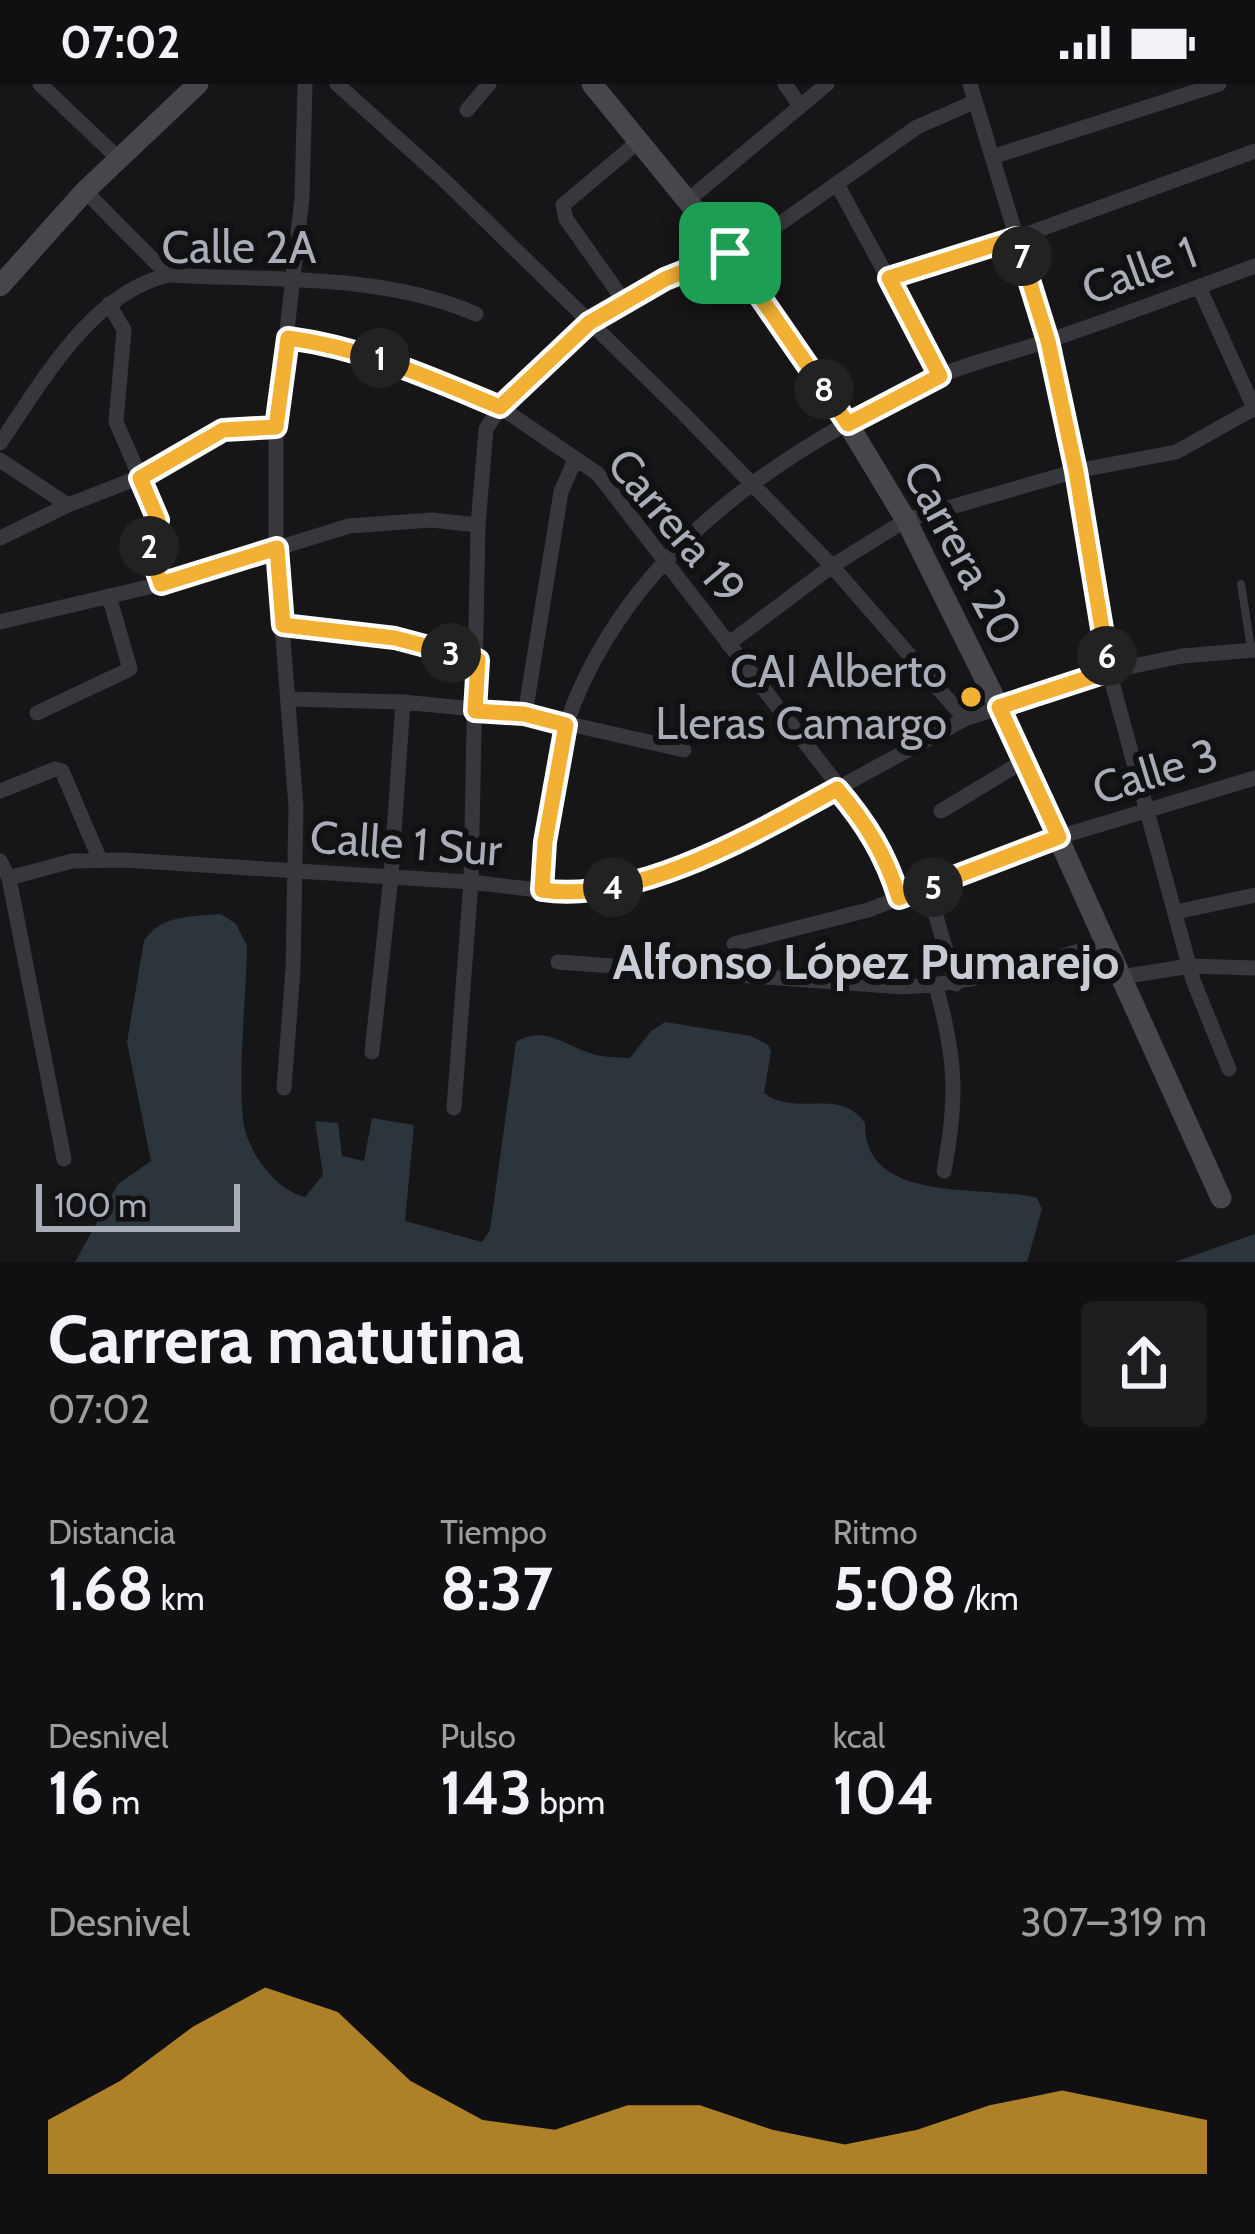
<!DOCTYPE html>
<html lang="es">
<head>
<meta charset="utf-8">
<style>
	body { margin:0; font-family:Cabin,sans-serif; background:#1e1e20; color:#f1f3f6; height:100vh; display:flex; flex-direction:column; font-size:45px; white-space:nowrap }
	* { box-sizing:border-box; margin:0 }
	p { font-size:39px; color:#9c9d9f }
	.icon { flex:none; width:66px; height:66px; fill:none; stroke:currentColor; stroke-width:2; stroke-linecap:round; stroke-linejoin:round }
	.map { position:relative; height:1178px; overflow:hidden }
	.side { display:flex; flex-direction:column; background:#101012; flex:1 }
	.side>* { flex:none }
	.scale { position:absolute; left:36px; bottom:30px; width:204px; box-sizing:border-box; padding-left:12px; border:6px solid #a8adb8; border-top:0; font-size:33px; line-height:42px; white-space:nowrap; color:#a8adb8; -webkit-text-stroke:9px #111113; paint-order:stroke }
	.pin { position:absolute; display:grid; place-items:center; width:102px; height:102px; color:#fff; margin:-51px; border-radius:24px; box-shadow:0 6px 18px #0006 }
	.km { position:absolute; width:60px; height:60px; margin:-30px; border-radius:50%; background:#222; color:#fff; font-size:33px; line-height:60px; text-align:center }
	.round { display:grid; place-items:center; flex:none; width:126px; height:126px; border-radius:12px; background:#1e1e20 }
	.head { display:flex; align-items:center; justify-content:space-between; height:204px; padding:0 48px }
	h1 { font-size:66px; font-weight:700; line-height:90px }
	.metrics { display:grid; grid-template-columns:repeat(3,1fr); gap:18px; height:204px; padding:12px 48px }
	.metrics div { display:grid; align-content:center }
	.metrics b { font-size:60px; font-weight:700 }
	.metrics small { font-size:33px; font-weight:400 }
	.metrics p { font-size:33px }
	.chart { height:336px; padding:24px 48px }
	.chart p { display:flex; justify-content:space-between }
	.chart svg { width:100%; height:216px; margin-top:12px; fill:#f2b134; opacity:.7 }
	.status { display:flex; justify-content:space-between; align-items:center; height:84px; padding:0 60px; background:#101012; direction:ltr }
	.status svg { height:33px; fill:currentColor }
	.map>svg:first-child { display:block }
</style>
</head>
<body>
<div class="status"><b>07:02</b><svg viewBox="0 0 49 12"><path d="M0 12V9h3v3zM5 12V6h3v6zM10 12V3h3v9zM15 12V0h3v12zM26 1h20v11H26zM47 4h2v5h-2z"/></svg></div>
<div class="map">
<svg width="1255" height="1178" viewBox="0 0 1255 1178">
	<rect width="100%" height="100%" fill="#161618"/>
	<path fill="#2c353c" d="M221 830 236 840 247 862C246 914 238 985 243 1035 246 1066 275 1106 305 1113L323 1091 315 1037 338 1039 342 1072 364 1077 372 1034 414 1041 405 1137 482 1158 490 1146 516 958C545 941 562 960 590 969 603 974 617 973 630 974L651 947 665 938 751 952 768 961 771 967 764 1009C797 1034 839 1002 865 1039 863 1122 985 1100 1037 1114L1042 1125 1027 1178H75L118 1100 151 1077 127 958 144 857C160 831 193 832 221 830Z
		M1255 1150V1178H1175Z"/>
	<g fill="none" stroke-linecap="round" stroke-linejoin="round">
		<path stroke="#3d3f44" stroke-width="3" stroke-dasharray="6 9" stroke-linecap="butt" d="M146 409 157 436 147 449 157 487"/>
		<path stroke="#37383d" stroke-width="8" d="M1241 500 1251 565"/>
		<path stroke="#37383d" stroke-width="15" d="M40 0 118 74
			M337 0 443 95 684 330 832 482 965 635
			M785 0 800 22
			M970 0 1048 257 1076 387 1109 587 1193 896 1229 985
			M467 26 489 0
			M992 73 1219 0
			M837 100 941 292
			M85 107 168 191
			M687 117 827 0
			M889 194 1016 154 1255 67
			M1199 203 1255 326
			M624 217 566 135 563 121 639 57
			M109 220 124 246 116 338 140 393
			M288 255 328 259 392 278 500 323 598 390 867 739 888 779 899 814
			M0 359C43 297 90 210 168 191 271 197 382 189 476 230
			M0 376 68 421
			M0 454 68 421 140 393 223 346 276 343
			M0 538 161 500 349 442 431 436 478 441
			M283 540 395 554 478 576
			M728 560 832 482 906 436 1076 387 1176 368 1255 324
			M288 615 403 618 525 630 684 666
			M37 629 130 585 109 512
			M525 630 561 408 575 376
			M0 707 55 685 62 687 100 776
			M941 727 1024 677
			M0 777 9 794 64 1075
			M9 794 72 777 124 776 471 798 571 810 601 806 659 788 774 739 965 635 1109 587 1182 572 1255 566
			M928 805 956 900
			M542 806C545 750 549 688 568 635 629 466 781 366 937 293 973 277 1013 269 1050 256 1119 233 1187 207 1255 182
			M1176 828 1255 811
			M734 860 868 826 1059 753 1255 694
			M558 878 903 903C974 900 1038 880 1106 859
			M1121 893 1190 882 1255 884
			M936 902C956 975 958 1012 944 1087
			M372 968 391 792 403 618
			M284 1004 293 885 296 723 276 464V343L302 114 305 0
			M454 1024 471 798 478 441 486 345 500 323 589 239 665 195 754 158 917 43 974 18"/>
		<path stroke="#45474d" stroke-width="21" d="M592 0 730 169 848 340 906 436 999 623 1221 1114
			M0 202 85 107 198 0"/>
	</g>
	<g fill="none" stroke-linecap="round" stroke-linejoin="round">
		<g stroke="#fff" stroke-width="24">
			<path id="route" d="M1016 154 1048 257 1076 387 1109 587 999 623 1059 753 899 814C886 771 866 739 837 705 756 749 637 820 542 806L545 758 566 641 524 630 475 627 478 576 395 554 283 541 277 464 161 500C153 474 140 458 158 436L140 394 223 346 276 343 288 254C364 264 430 294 500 323L589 239 665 195 730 169 848 340 940 292 889 194Z"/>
		</g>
		<use href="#route" stroke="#f2b134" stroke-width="15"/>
	</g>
	<circle fill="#f2b134" stroke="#111113" stroke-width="4.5" cx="971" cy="613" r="12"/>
	<g text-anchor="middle" stroke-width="12" stroke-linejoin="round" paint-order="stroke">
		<g font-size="45" fill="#a8adb8" stroke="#111113">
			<text x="239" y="179">Calle 2A</text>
			<text transform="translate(1139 186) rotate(-20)" y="16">Calle 1</text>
			<text transform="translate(677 442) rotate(50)" y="16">Carrera 19</text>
			<text transform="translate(963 469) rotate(62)" y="16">Carrera 20</text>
			<text transform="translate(1155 687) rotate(-17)" y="16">Calle 3</text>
			<text transform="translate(406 759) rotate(4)" y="16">Calle 1 Sur</text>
		</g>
		<g font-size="45" fill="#a8adb8" stroke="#111113" text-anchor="end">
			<text x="947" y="603">CAI Alberto<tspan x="947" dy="52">Lleras Camargo</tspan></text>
		</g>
		<g font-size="48" font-weight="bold" fill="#c9ccd4" stroke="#111113">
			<text x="866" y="895">Alfonso López Pumarejo</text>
		</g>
	</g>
</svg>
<div class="scale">100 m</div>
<div class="pin" style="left:730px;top:169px;background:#1e9e55"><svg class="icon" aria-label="arrive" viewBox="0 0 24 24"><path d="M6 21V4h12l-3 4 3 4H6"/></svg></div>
<b class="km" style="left:380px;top:274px">1</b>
<b class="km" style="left:149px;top:462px">2</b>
<b class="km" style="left:451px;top:569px">3</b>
<b class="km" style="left:613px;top:803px">4</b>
<b class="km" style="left:933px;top:803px">5</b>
<b class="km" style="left:1107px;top:572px">6</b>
<b class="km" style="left:1022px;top:172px">7</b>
<b class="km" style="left:824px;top:305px">8</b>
</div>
<section class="side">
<div class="head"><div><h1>Carrera matutina</h1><p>07:02</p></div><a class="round"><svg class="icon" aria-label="share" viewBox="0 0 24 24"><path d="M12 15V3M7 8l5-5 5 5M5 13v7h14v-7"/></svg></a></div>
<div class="metrics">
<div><p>Distancia</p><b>1.68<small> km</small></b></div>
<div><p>Tiempo</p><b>8:37</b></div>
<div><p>Ritmo</p><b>5:08<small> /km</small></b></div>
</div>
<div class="metrics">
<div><p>Desnivel</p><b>16<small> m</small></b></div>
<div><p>Pulso</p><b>143<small> bpm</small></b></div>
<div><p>kcal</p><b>104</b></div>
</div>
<div class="chart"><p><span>Desnivel</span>307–319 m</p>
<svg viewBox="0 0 160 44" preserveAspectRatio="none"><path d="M0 44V33L10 25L20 14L30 6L40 11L50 25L60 33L70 35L80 30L90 30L100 35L110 38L120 35L130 30L140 27L150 30L160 33V44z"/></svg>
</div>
</section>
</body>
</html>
